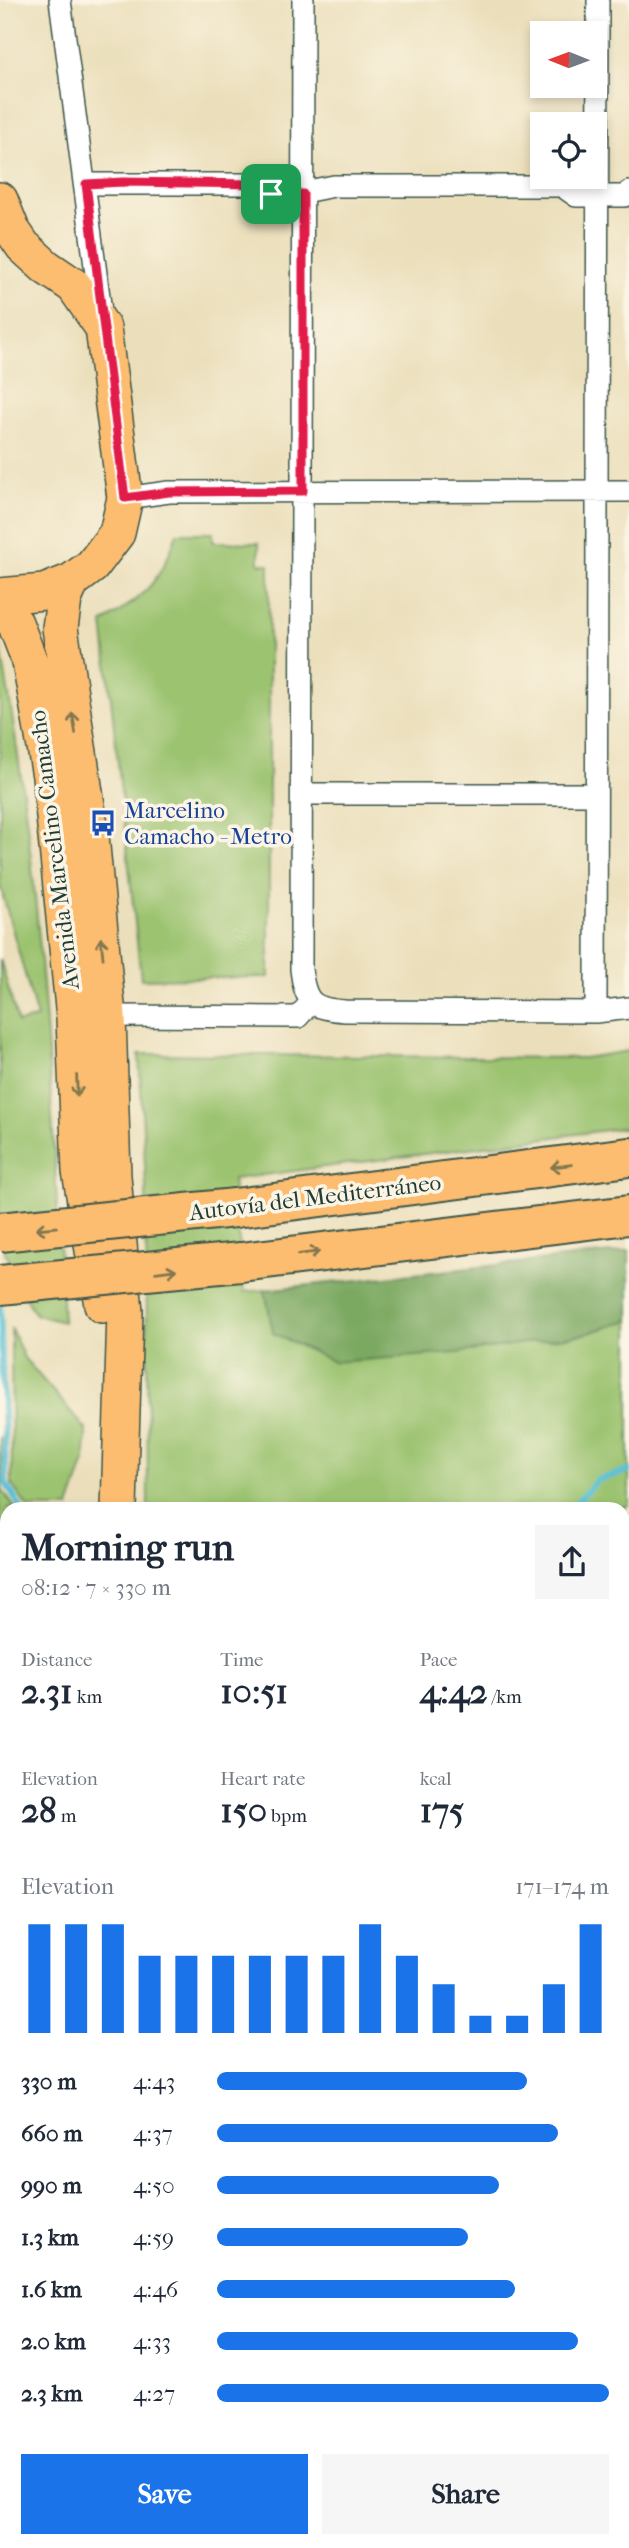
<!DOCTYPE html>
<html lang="en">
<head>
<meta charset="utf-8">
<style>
	body { margin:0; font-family:"IM FELL French Canon",serif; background:#f6f6f7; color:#1f2937; height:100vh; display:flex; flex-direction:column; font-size:26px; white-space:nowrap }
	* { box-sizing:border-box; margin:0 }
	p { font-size:23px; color:#747a83 }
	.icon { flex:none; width:38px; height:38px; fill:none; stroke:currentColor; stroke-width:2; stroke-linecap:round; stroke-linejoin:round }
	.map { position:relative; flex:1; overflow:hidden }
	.sheet { position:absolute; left:0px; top:1502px; width:630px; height:1046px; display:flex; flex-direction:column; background:#fff; border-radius:21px 21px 0 0; box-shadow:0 4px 10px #0003 }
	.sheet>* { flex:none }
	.needle { width:46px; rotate:271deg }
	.controls { position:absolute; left:530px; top:21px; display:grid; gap:14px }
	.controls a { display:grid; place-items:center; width:77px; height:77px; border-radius:0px; background:#fff; box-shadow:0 4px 10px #0003; font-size:35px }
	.pin { position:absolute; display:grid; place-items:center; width:60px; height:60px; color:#fff; margin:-30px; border-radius:14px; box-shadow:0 4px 10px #0006 }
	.round { display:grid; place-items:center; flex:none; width:74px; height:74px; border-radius:0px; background:#f6f6f7 }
	.head { display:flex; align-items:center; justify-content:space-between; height:119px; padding:0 21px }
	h1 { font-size:38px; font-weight:700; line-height:52px }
	.figures { display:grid; grid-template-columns:repeat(3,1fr); gap:10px; height:119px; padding:7px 21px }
	.figures div { display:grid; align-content:center }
	.figures b { font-size:35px; font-weight:700 }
	.figures small { font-size:19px; font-weight:400 }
	.figures p { font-size:19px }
	.chart { height:196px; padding:14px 21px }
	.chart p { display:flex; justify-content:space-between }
	.chart svg { width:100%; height:126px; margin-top:7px; stroke:#1a73e8; stroke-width:6 }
	.action { display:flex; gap:14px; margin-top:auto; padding:14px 21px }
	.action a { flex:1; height:80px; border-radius:0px; background:#1a73e8; color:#fff; font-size:28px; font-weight:700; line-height:80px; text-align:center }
	.action a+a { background:#f6f6f7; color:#1f2937 }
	ul { padding:0 21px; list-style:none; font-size:23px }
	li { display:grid; grid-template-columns:112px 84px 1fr; align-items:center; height:52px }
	li i { height:18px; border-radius:9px; background:#1a73e8 }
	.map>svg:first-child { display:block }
</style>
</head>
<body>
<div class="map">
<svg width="629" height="2548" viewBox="0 0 629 2548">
	<rect width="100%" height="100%" fill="#fcf5e5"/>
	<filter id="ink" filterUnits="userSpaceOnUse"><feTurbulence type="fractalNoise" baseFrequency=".0143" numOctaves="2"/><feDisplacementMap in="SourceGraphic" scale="14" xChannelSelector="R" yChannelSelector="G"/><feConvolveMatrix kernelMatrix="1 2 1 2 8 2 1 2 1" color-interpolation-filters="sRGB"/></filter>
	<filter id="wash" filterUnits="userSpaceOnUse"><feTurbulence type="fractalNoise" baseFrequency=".00686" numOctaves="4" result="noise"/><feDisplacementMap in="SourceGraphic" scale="28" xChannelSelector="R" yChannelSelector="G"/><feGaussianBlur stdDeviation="1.57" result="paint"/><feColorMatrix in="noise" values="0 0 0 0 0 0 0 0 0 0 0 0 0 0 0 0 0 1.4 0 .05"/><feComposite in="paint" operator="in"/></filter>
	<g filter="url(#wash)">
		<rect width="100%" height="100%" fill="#ebdfbb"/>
		<path fill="#9bc36f" stroke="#5d8052" stroke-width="2" d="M177 533H213V542L259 543V564H269V977L141 979 103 623C145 596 161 582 177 533Z
			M0 644C41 867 52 1096 63 1322L36 1315C20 1290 14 1265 0 1243V959L18 1023 37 1018 0 885Z
			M629 1051V1127L233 1179 244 1292 265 1290 274 1333 585 1334 629 1320V1505L621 1508H148L146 1184 139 1054 584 1058Z
			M11 1328 24 1358 86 1429 85 1461 69 1508H28L12 1485Z
			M0 1436 2 1490 15 1508H7V1678L0 1680Z
			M7 2383V2541H51L50 2548H0V2441Z
			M227 2541H301L309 2548H238Z"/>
		<path fill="#7ca962" stroke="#4e734b" stroke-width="2" d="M629 1251V1320L585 1334 457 1353 334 1362 273 1333 265 1290Z
			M7 1678V2079L0 2083V1680Z"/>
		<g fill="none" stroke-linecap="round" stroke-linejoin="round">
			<path stroke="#58c0d6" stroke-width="6" d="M0 1305 6 1484 21 1508
				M571 1508 597 1480 629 1471
				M0 1730 7 1725
				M0 2093 7 2101"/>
		</g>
	</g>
	<g filter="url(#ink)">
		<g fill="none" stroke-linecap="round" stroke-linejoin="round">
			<g stroke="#3e5548" stroke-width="24">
				<path id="street" d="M60 0 102 319
					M303 0 301 969C305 1002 312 1009 345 1011L596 1012 629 1008
					M86 184H256L271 194H293L334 186H562L576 196H625L629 192
					M125 498 169 492 629 491
					M302 794H596
					M596 1012 598 0
					M108 1016 298 1017 311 1002
					M623 1856H629
					M623 2230H629
					M569 2541 570 2548"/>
			</g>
			<g stroke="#3e5548" stroke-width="38">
				<path id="primary" d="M0 200 12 230 23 246 46 267 74 286 103 328 125 498 117 533 92 566 72 581 44 592 0 596
					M72 581 64 599 60 628 90 825 108 1016 113 1176 125 1312 119 1508
					M0 608 15 623 30 662 50 776 74 1018 80 1171 102 1305
					M0 2194 7 2178
					M0 2259 7 2275
					M71 2548V2541"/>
			</g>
			<g stroke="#3e5548" stroke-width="42">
				<path id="highway" d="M235 1208 629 1157
					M241 1262 629 1215
					M0 2152 7 2151
					M0 2384 7 2392
					M0 2438 7 2445
					M120 2541 130 2548
					M189 2541 200 2548
					M331 2541 341 2548"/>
			</g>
			<use href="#street" stroke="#fff" stroke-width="21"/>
			<use href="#primary" stroke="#fcbd6f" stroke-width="35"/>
			<use href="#highway" stroke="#fcbd6f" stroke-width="38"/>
			<g stroke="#3e5548" stroke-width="42" stroke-linecap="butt">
				<path id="highway-bridge" d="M0 1232 235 1208
					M0 1285 241 1262"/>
			</g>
			<use href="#highway-bridge" stroke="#fcbd6f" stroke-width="38"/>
		</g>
		<defs><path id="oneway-shaft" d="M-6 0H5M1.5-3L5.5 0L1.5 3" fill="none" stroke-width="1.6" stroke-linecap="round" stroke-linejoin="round" transform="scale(1.75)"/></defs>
		<g stroke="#82774f">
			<use href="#oneway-shaft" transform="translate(74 723) rotate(-99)"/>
			<use href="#oneway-shaft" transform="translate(102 948) rotate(-96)"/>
			<use href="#oneway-shaft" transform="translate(77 1086) rotate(88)"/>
			<use href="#oneway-shaft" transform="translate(561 1166) rotate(173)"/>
			<use href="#oneway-shaft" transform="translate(46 1228) rotate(175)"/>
			<use href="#oneway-shaft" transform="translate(309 1253) rotate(-7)"/>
			<use href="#oneway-shaft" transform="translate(166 1271) rotate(-7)"/>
		</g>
	</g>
	<g fill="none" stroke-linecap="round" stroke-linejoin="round" filter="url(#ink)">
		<g stroke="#fff" stroke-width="14">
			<path id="route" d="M123 182 256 184 271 194H303V491L169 492 125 498 86 184Z"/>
		</g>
		<use href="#route" stroke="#e11d48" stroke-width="9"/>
	</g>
	<defs>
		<g id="bus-bare" transform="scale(2.1)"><path d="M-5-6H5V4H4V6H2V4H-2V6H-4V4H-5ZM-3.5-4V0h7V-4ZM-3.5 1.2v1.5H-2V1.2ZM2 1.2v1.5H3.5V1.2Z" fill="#1a4fb4" stroke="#fcf5e5" stroke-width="2.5" paint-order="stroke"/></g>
	</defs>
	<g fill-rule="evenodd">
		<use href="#bus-bare" x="103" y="823"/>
	</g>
	<g text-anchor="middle" stroke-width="7" stroke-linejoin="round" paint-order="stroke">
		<g font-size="23" fill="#164399" stroke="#fcf5e5" text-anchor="start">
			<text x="124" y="818">Marcelino<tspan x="124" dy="26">Camacho - Metro</tspan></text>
		</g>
		<g font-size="23" fill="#1f3d34" stroke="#fcf5e5">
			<text transform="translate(54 850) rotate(-97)" y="8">Avenida Marcelino Camacho</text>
			<text transform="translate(315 1197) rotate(-7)" y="8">Autovía del Mediterráneo</text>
		</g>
	</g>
</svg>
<div class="controls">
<a><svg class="needle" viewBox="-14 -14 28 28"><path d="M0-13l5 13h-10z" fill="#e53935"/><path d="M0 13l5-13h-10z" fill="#747a83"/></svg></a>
<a><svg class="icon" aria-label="locate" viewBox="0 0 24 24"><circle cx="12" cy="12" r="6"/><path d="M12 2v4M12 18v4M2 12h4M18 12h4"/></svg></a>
</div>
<div class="pin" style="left:271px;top:194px;background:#1e9e55"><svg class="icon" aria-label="arrive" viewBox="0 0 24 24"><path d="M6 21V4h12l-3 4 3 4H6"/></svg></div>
<section class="sheet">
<div class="head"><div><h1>Morning run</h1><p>08:12 · 7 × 330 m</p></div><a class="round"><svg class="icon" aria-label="share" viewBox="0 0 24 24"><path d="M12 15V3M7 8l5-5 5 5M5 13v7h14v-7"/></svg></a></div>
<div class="figures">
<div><p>Distance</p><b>2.31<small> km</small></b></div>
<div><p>Time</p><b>10:51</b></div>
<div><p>Pace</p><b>4:42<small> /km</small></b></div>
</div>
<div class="figures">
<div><p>Elevation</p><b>28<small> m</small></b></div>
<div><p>Heart rate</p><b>150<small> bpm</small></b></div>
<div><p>kcal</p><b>175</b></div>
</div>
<div class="chart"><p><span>Elevation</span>171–174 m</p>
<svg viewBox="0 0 160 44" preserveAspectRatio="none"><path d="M5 44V6M15 44V6M25 44V6M35 44V17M45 44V17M55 44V17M65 44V17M75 44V17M85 44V17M95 44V6M105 44V17M115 44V27M125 44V38M135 44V38M145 44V27M155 44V6"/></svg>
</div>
<ul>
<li><b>330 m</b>4:43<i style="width:79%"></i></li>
<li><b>660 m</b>4:37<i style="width:87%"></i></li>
<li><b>990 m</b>4:50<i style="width:72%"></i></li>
<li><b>1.3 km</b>4:59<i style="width:64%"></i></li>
<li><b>1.6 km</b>4:46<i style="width:76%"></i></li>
<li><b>2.0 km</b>4:33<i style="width:92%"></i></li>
<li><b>2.3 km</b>4:27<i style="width:100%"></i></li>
</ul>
<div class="action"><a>Save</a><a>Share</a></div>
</section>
</div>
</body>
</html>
